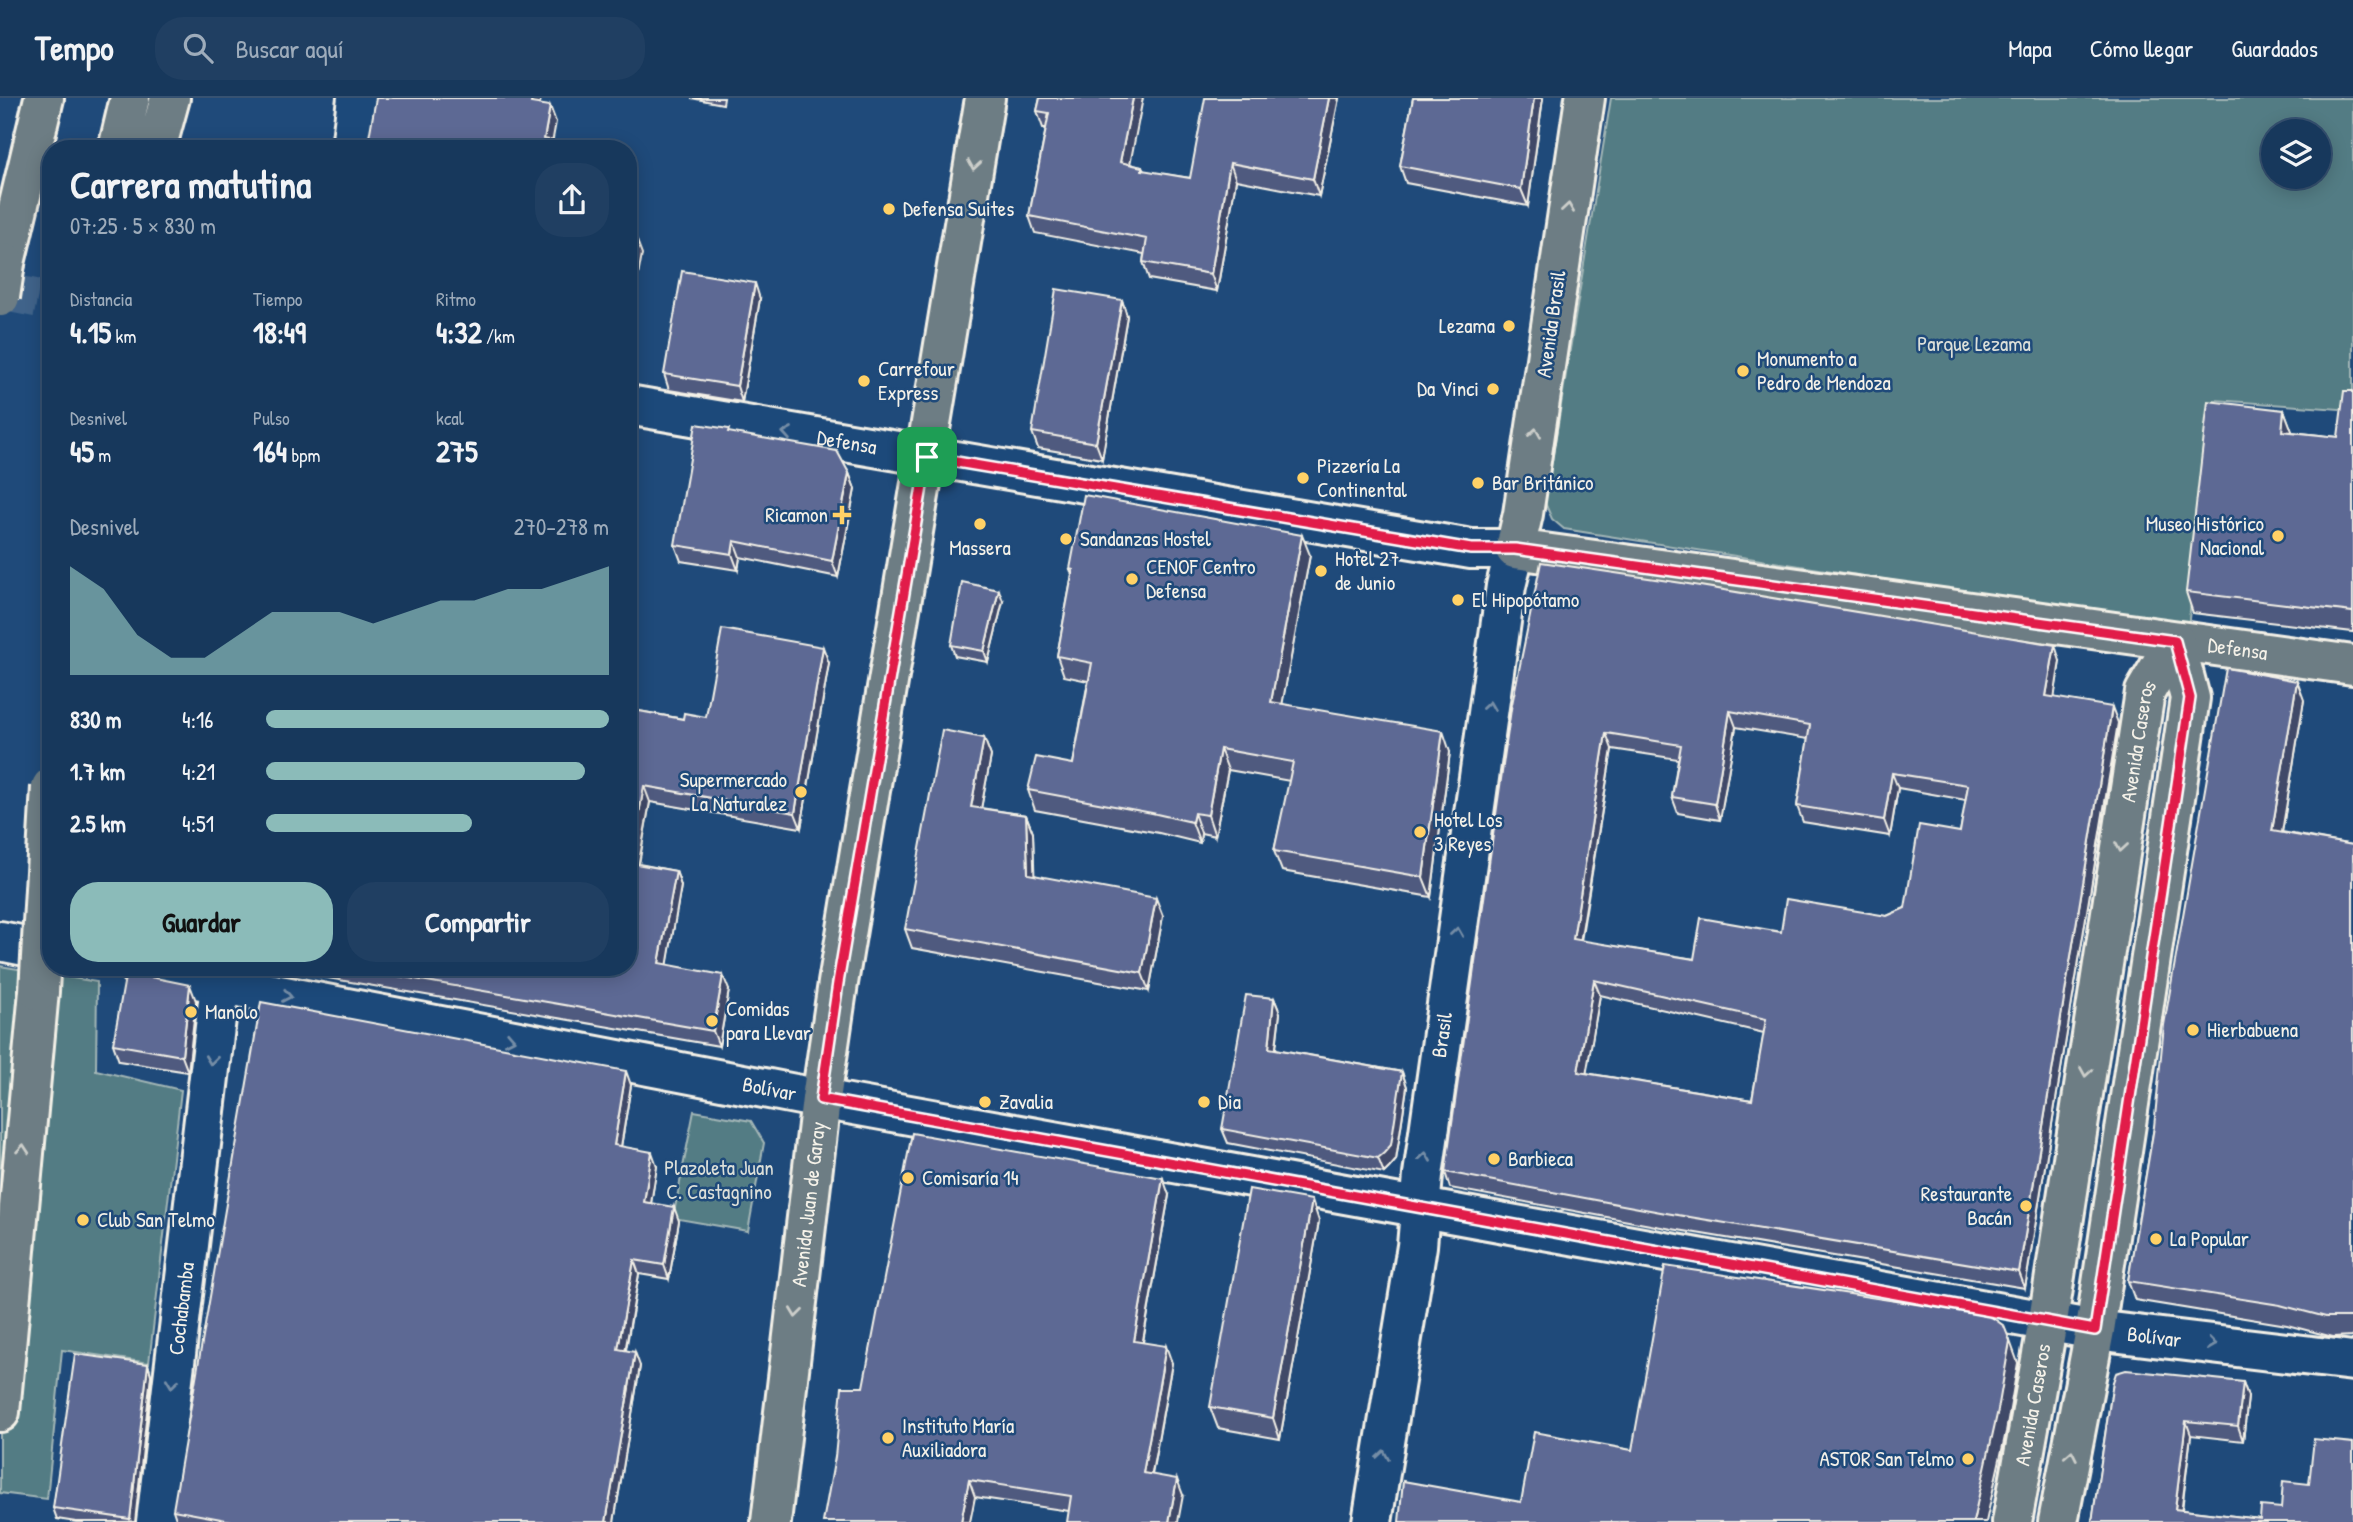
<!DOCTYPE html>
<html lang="es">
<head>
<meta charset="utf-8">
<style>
	body { margin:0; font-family:"Patrick Hand",sans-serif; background:#203f62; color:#f1f3f6; height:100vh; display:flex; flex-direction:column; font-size:26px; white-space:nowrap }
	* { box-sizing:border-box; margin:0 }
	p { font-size:23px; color:#9eacbb }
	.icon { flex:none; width:38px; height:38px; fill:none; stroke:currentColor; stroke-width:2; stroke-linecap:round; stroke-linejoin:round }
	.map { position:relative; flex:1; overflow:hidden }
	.panel { position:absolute; left:42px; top:42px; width:595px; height:836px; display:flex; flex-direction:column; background:#17385c; border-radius:28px; box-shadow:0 4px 18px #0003,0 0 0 2px #365272 }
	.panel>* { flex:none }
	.controls { position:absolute; left:2261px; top:21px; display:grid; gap:14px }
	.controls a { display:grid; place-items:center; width:70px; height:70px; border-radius:50%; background:#17385c; box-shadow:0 4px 18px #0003,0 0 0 2px #365272; font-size:35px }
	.pin { position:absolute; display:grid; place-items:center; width:60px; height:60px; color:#fff; margin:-30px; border-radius:14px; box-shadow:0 4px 10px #0006 }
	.round { display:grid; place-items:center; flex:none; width:74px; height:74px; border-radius:28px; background:#203f62 }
	.overview { display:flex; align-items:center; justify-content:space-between; height:119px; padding:0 28px }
	h1 { font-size:38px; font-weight:700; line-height:52px }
	.metrics { display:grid; grid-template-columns:repeat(3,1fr); gap:10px; height:119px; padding:7px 28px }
	.metrics div { display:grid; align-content:center }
	.metrics b { font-size:30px; font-weight:700 }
	.metrics small { font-size:19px; font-weight:400 }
	.metrics p { font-size:19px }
	.chart { height:196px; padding:14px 28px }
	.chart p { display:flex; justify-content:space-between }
	.chart svg { width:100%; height:126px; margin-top:7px; fill:#8bbbb9; opacity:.7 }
	.button { display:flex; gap:14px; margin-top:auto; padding:14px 28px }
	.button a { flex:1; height:80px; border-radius:28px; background:#8bbbb9; color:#111; font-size:28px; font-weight:700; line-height:80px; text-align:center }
	.button a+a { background:#203f62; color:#f1f3f6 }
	ul { padding:0 28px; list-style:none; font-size:23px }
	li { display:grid; grid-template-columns:112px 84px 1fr; align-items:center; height:52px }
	li i { height:18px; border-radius:9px; background:#8bbbb9 }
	header { display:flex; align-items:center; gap:42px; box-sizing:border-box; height:98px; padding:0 35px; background:#17385c; border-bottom:2px solid #365272 }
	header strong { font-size:33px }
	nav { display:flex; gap:38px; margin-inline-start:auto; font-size:24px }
	.search { width:490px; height:63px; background:#203f62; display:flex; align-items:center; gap:18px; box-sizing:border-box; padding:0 24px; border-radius:28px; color:#9eacbb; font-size:26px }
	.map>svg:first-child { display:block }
</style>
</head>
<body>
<header>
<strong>Tempo</strong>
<div class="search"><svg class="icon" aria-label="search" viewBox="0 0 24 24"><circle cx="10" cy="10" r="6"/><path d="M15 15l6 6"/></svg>Buscar aquí</div>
<nav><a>Mapa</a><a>Cómo llegar</a><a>Guardados</a></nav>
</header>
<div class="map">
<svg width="2353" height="1424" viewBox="0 0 2353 1424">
	<rect width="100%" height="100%" fill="#1f4a7a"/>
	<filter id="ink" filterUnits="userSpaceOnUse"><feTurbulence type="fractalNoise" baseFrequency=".0143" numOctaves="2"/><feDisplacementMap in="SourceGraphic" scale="14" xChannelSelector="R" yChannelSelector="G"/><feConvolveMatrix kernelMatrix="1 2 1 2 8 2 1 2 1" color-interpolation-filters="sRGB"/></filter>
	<g filter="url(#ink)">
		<path fill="#527c84" stroke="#a3b6b6" stroke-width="2" fill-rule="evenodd" d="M1611 0H2353V312L2215 302 2188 529 1564 431 1552 421 1545 405ZM2273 33H2319V79H2273Z
			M0 868 97 884 96 972 181 992 149 1265 62 1252 47 1401 0 1395Z
			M694 1013 751 1023 764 1045 748 1133 673 1120Z"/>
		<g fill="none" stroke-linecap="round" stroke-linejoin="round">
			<path stroke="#3f638a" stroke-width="38" stroke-dasharray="38 19" stroke-linecap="butt" d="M0 193 51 203"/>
			<g stroke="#f4f1e8" stroke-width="44">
				<g id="minor">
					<path d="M351 51 357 0"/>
					<path id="s1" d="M628 307 1471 451H1515L1506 488 1423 1077 1417 1148 1372 1424"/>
					<path d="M0 843 51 853"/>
					<path id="s2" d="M139 870 821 1001 2095 1232 2353 1263"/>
					<path id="s3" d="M156 1424 222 870"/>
				</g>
			</g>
			<g stroke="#f4f1e8" stroke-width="44">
				<g id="major">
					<path id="s4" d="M1585 0 1523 416 1515 451 2353 567"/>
					<path id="s5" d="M771 1424 821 1001 838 885 985 0"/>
					<path id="s6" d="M2012 1424 2048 1223 2145 594 2175 543"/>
					<path d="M2058 1424 2095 1232 2190 600 2175 543"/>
				</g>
			</g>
			<g stroke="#f4f1e8" stroke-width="44">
				<path id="highway" d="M118 51 130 0
					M156 51 170 0
					M5 165 44 0
					M0 1314 39 893"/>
			</g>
			<use href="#minor" stroke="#1f4a7a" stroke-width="38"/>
			<use href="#major" stroke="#6d7d84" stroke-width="38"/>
			<use href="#highway" stroke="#6d7d84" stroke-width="38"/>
			<g stroke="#f4f1e8" stroke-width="44" stroke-linecap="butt">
				<path id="highway-bridge" d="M0 199 5 165
					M39 893 51 689"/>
			</g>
			<use href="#highway-bridge" stroke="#6d7d84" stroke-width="38"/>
		</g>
		<path fill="#505a7f" stroke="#f4f1e8" stroke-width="2" fill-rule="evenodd" d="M691 0H724L723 6Z
			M1040 0 1130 66 1142 69 1144 73 1190 80 1339 0 1319 98 1236 82 1217 193 1149 181 1143 164 1144 156 1035 135 1029 118 1046 30H1043L1037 13Z
			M1413 0H1543L1528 108 1406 85 1400 68Z
			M760 201 742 304 669 292 664 276Z
			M1122 202 1127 218 1102 361 1038 350 1032 334Z
			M2353 293V534L2193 515 2186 494 2284 312 2292 334 2338 339Z
			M730 335 849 375 855 391 838 479 740 459 738 472 681 463 675 447Z
			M1310 457 1282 606 1450 654 1431 799 1282 773 1274 753 1290 683 1228 672 1215 738 1201 735 1200 745 1159 735 1035 712 1028 692 1073 666 1088 583 1064 578 1057 558 1072 477 1070 471Z
			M1003 503 988 564 955 558 951 547Z
			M2060 563 2054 599 2118 625 2025 1190 1672 1131 1450 1090 1445 1074 1511 611ZM1736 629 1808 641 1797 708 1803 724 1890 738 1898 690 1966 702 1960 734 1905 810 1887 818 1781 834 1694 861 1581 843 1612 651 1678 661 1672 699 1678 715 1720 722ZM1600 897 1764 935 1752 1002 1586 975Z
			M829 565 801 730 650 704 639 766 676 773 681 788 667 867 729 892 719 948 270 870H628V611L683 621 706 619Z
			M2304 602 2282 734 2353 747V1238L2333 1239 2287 1227 2135 1202 2128 1183 2154 1029Z
			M984 640 991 658 981 710 1026 717 1033 735 1034 777 1163 818 1149 893 912 850 905 831Z
			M1274 900 1280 915 1276 951 1402 974 1407 989 1396 1062 1389 1070 1384 1075 1228 1045 1222 1031Z
			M196 903 188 974 119 963 113 946Z
			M631 987 621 1049 657 1068 651 1105 679 1123 669 1181 639 1176 626 1252 640 1268 614 1424H177L173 1412Z
			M1169 1097 1143 1244 1172 1265 1152 1377 1183 1397 1069 1413 975 1399 863 1289Z
			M1319 1123 1280 1341 1218 1330 1210 1309Z
			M148 1266 151 1277 135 1424H76L57 1421 53 1410Z
			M2113 1284H2243L2248 1299 2243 1343 2191 1337 2182 1412 2260 1421 2353 1424H2092Z"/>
		<path fill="#414a68" stroke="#f4f1e8" stroke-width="2" d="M532 0H541L537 21 531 5Z
			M1133 0H1143L1127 82 1120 64Z
			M1329 0H1339L1319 98 1313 81Z
			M1534 0H1543L1528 108 1521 91Z
			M550 8 556 24 551 51 544 41Z
			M1230 65 1236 82 1217 193 1211 176Z
			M636 140 642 156 628 233V183Z
			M755 185 760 201 742 304 737 288Z
			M1122 202 1127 218 1102 361 1096 345Z
			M2284 312 2292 333 2289 354 2282 333Z
			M849 375 855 391 838 479 832 463Z
			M1302 437 1310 457 1279 624 1271 604Z
			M734 443 740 459 738 472 732 456Z
			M999 492 1003 503 988 564 984 553Z
			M2055 547 2060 563 2052 614 2046 598Z
			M823 549 829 565 801 730 795 715Z
			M2297 583 2304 602 2279 752 2272 733Z
			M2112 609 2118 625 2025 1190 2019 1174Z
			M1730 613 1736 629 1720 722 1715 706Z
			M1443 633 1450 654 1431 799 1423 779Z
			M1606 635 1612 651 1578 857 1573 841Z
			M984 640 991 658 978 727 971 709Z
			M1220 651 1228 672 1215 738 1208 717Z
			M1892 675 1898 690 1890 738 1884 722Z
			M644 688 650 704 636 780 630 765Z
			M1194 715 1201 735 1200 745 1192 724Z
			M1026 717 1033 735 1035 795 1028 776Z
			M676 773 681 788 665 881 659 865Z
			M1156 800 1163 818 1149 893 1142 875Z
			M723 877 729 892 719 948 713 933Z
			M1594 882 1600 897 1584 989 1578 974Z
			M190 887 196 903 188 974 182 958Z
			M1274 900 1280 915 1274 965 1269 950Z
			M626 973 631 987 619 1061 614 1047Z
			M1402 974 1407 989 1396 1062 1389 1070 1384 1075 1378 1060Z
			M652 1054 657 1068 649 1118 644 1104Z
			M1163 1080 1169 1097 1140 1259 1134 1243Z
			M1312 1102 1319 1123 1280 1341 1273 1320Z
			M674 1109 679 1123 669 1181 664 1167Z
			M634 1162 639 1176 623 1265 618 1251Z
			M2010 1243 2018 1265 2006 1334 1986 1424H1973Z
			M1166 1248 1172 1265 1149 1391 1143 1375Z
			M635 1254 640 1268 614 1424H606Z
			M148 1266 151 1277 135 1424H131L130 1421Z
			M2243 1284 2248 1299 2243 1343 2238 1328Z
			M2186 1323 2191 1337 2180 1424 2175 1411Z
			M1177 1381 1183 1397 1178 1424H1169Z
			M969 1382 975 1399 970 1424H961Z"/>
		<path fill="#5d6994" stroke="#f4f1e8" stroke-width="2" fill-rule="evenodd" d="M376 0H532L531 5 550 8 544 41 567 45V51H367Z
			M1040 0H1133L1120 64 1142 69V72L1190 80 1205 0H1329L1313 81 1230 65 1211 176 1143 164 1147 141 1029 118 1049 15 1037 13Z
			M1413 0H1534L1521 91 1400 68Z
			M628 139 636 140 628 183Z
			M682 173 755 185 737 288 664 276Z
			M1056 191 1122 202 1096 345 1032 334Z
			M2344 293H2353V514L2186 494 2208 303 2284 312 2282 333 2338 339Z
			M696 326 729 331 728 334 837 353 849 375 832 463 734 443 732 456 675 447Z
			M1084 397 1302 437 1271 604 1443 633 1423 779 1274 753 1293 664 1220 651 1208 717 1194 715 1192 724 1152 715 1028 692 1036 659 1073 666 1092 565 1057 558 1073 472 1070 471Z
			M1541 464 1682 485 2055 547 2046 598 2112 609 2019 1174 1666 1115 1445 1074 1511 611ZM1730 613 1810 627 1797 708 1884 722 1892 675 1968 687 1960 734 1919 727 1905 810 1887 818 1786 801 1781 834 1701 820 1694 861 1573 841 1606 635 1681 647 1672 699 1715 706ZM1594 882 1766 921 1752 1002 1578 974Z
			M962 484 999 492 984 553 951 547Z
			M722 531 823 549 795 715 644 688 630 765 676 773 659 865 723 877 713 933 352 870H628V611L683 621 684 615 706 619Z
			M2226 570 2297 583 2272 733 2353 747V1219H2326L2280 1207 2128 1183 2154 1029 2164 927Z
			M942 632 984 640 971 709 1026 717 1028 776 1156 800 1142 875 905 831Z
			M126 874 190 887 182 958 113 946Z
			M1246 897 1274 900 1269 950 1402 974 1391 1047 1384 1055 1378 1060 1222 1031Z
			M261 904 626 973 614 1047 652 1054 644 1104 674 1109 664 1167 634 1162 618 1251 635 1254 606 1424H237L173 1412Z
			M912 1035 1163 1080 1134 1243 1166 1248 1143 1375 1177 1381 1169 1424H1067L1071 1398 969 1382 961 1424H823L835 1359 842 1289H863Z
			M1249 1091 1312 1102 1273 1320 1210 1309Z
			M1665 1168 1989 1217 2004 1228 2010 1243 1998 1312 1973 1424H1399L1403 1383 1521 1404 1534 1334 1632 1352Z
			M75 1256 148 1266 130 1421 53 1410Z
			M2126 1272 2243 1284 2238 1328 2186 1323 2175 1411 2260 1421 2261 1408 2281 1410 2283 1383 2309 1386 2314 1341 2353 1345V1424H2092L2113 1284 2116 1275Z"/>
		<defs><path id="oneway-chevron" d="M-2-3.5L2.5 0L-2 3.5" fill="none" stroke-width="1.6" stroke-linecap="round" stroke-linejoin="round" transform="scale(1.75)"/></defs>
		<g stroke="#ccceca">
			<use href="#oneway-chevron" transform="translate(974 67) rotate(99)"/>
			<use href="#oneway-chevron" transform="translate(1568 110) rotate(-82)"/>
			<use href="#oneway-chevron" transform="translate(1535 335) rotate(-82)"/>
			<use href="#oneway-chevron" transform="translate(2121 749) rotate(99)"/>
			<use href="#oneway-chevron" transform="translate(2086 974) rotate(99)"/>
			<use href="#oneway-chevron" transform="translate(23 1051) rotate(-85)"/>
			<use href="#oneway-chevron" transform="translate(796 1215) rotate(97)"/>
			<use href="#oneway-chevron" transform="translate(2071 1357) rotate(-79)"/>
		</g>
		<g stroke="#748da6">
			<use href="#oneway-chevron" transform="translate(787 335) rotate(-170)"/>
			<use href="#oneway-chevron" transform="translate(1489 608) rotate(-82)"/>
			<use href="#oneway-chevron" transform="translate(1457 834) rotate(-82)"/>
			<use href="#oneway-chevron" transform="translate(287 898) rotate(11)"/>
			<use href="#oneway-chevron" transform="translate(510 941) rotate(11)"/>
			<use href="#oneway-chevron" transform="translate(211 962) rotate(97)"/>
			<use href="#oneway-chevron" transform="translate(1425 1059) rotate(-82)"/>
			<use href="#oneway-chevron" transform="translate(2212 1246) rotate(7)"/>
			<use href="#oneway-chevron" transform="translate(172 1285) rotate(97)"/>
			<use href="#oneway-chevron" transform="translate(1383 1357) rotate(-81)"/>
		</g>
	</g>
	<g fill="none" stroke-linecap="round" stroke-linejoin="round" filter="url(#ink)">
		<g stroke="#fff" stroke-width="14">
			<path id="route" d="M927 359 1471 451H1515L2175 543 2190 600 2095 1232 821 1001 838 885Z"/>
		</g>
		<use href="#route" stroke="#e11d48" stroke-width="9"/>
	</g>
	<g fill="#ffd166" stroke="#1f4a7a" stroke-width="2.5">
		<circle cx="889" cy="111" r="7"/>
		<circle cx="1509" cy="228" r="7"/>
		<circle cx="1743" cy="273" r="7"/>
		<circle cx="864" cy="283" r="7"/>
		<circle cx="1493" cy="291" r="7"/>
		<circle cx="1303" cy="380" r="7"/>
		<circle cx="1478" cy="385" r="7"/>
		<path d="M838.5 406.5h7v7h7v7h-7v7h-7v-7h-7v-7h7z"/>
		<circle cx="980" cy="426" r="7"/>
		<circle cx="2278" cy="438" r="7"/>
		<circle cx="1066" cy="441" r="7"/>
		<circle cx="1321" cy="473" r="7"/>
		<circle cx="1132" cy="481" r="7"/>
		<circle cx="1458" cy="502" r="7"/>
		<circle cx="801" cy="694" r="7"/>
		<circle cx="1420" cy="734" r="7"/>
		<circle cx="191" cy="914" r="7"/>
		<circle cx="712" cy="923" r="7"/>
		<circle cx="2193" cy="932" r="7"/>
		<circle cx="985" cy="1004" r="7"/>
		<circle cx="1204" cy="1004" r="7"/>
		<circle cx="1494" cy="1061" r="7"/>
		<circle cx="908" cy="1080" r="7"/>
		<circle cx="2026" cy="1108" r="7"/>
		<circle cx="83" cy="1122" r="7"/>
		<circle cx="2156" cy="1141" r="7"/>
		<circle cx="888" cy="1340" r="7"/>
		<circle cx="1968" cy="1361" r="7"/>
	</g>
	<g text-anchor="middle" stroke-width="5" stroke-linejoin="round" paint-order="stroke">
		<g font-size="21" fill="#f4f1e8" stroke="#1f4a7a" text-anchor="start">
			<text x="903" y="118">Defensa Suites</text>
			<text x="1495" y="235" text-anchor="end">Lezama</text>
			<text x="1757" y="268">Monumento a<tspan x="1757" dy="24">Pedro de Mendoza</tspan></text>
			<text x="878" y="278">Carrefour<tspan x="878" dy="24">Express</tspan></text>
			<text x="1479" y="298" text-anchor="end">Da Vinci</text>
			<text x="1317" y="375">Pizzería La<tspan x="1317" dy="24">Continental</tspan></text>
			<text x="1492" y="392">Bar Británico</text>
			<text x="828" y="424" text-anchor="end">Ricamon</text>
			<text x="2264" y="433" text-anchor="end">Museo Histórico<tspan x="2264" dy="24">Nacional</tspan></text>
			<text x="1080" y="448">Sandanzas Hostel</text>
			<text x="980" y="457" text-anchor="middle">Massera</text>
			<text x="1335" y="468">Hotel 27<tspan x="1335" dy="24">de Junio</tspan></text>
			<text x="1146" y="476">CENOF Centro<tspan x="1146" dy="24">Defensa</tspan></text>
			<text x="1472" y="509">El Hipopótamo</text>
			<text x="787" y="689" text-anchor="end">Supermercado<tspan x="787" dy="24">La Naturalez</tspan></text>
			<text x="1434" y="729">Hotel Los<tspan x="1434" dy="24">3 Reyes</tspan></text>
			<text x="726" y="918">Comidas<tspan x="726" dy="24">para Llevar</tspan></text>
			<text x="205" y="921">Manolo</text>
			<text x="2207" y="939">Hierbabuena</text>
			<text x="999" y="1011">Zavalia</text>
			<text x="1218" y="1011">Dia</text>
			<text x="1508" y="1068">Barbieca</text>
			<text x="922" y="1087">Comisaría 14</text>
			<text x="2012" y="1103" text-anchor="end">Restaurante<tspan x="2012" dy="24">Bacán</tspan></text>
			<text x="97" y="1129">Club San Telmo</text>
			<text x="2170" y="1148">La Popular</text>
			<text x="902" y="1335">Instituto María<tspan x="902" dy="24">Auxiliadora</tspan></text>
			<text x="1954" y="1368" text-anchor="end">ASTOR San Telmo</text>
		</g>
		<g font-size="21" fill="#f4f1e8" stroke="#1f4a7a">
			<text transform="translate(1551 226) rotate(-82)" y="7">Avenida Brasil</text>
			<text dy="7" stroke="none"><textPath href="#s1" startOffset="222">Defensa</textPath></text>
			<text dy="7" stroke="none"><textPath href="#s4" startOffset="1186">Defensa</textPath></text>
			<text dy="7" stroke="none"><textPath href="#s6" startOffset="791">Avenida Caseros</textPath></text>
			<text transform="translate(1442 937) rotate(-82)" y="7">Brasil</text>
			<text dy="7" stroke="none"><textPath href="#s2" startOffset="642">Bolívar</textPath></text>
			<text dy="7" stroke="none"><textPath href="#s5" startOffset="320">Avenida Juan de Garay</textPath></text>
			<text dy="7" stroke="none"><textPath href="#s3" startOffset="215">Cochabamba</textPath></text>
			<text dy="7" stroke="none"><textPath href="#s2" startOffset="2049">Bolívar</textPath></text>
			<text dy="7" stroke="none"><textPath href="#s6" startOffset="119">Avenida Caseros</textPath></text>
		</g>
		<g font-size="21" fill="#dcdfd9" stroke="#1f4a7a">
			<text x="1974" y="253">Parque Lezama</text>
			<text x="719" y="1077">Plazoleta Juan<tspan x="719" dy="24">C. Castagnino</tspan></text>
		</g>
	</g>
</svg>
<div class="controls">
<a><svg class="icon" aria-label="layers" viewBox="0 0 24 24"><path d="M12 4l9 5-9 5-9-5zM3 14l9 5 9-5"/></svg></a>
</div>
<div class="pin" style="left:927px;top:359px;background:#1e9e55"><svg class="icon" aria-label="arrive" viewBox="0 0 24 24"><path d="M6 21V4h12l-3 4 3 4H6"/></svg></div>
<section class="panel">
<div class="overview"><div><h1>Carrera matutina</h1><p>07:25 · 5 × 830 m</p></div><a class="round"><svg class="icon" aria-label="share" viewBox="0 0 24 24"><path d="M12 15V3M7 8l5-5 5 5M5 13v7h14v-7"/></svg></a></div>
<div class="metrics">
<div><p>Distancia</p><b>4.15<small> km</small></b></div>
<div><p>Tiempo</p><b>18:49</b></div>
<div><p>Ritmo</p><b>4:32<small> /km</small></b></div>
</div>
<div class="metrics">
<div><p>Desnivel</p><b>45<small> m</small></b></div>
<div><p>Pulso</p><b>164<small> bpm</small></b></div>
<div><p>kcal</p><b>275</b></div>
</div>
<div class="chart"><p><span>Desnivel</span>270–278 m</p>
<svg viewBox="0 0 160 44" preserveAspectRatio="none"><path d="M0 44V6L10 14L20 30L30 38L40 38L50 30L60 22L70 22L80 22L90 26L100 22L110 18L120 18L130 14L140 14L150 10L160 6V44z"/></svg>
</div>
<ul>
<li><b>830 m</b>4:16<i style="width:100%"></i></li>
<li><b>1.7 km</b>4:21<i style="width:93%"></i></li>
<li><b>2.5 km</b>4:51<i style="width:60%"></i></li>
</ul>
<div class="button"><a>Guardar</a><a>Compartir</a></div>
</section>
</div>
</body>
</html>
